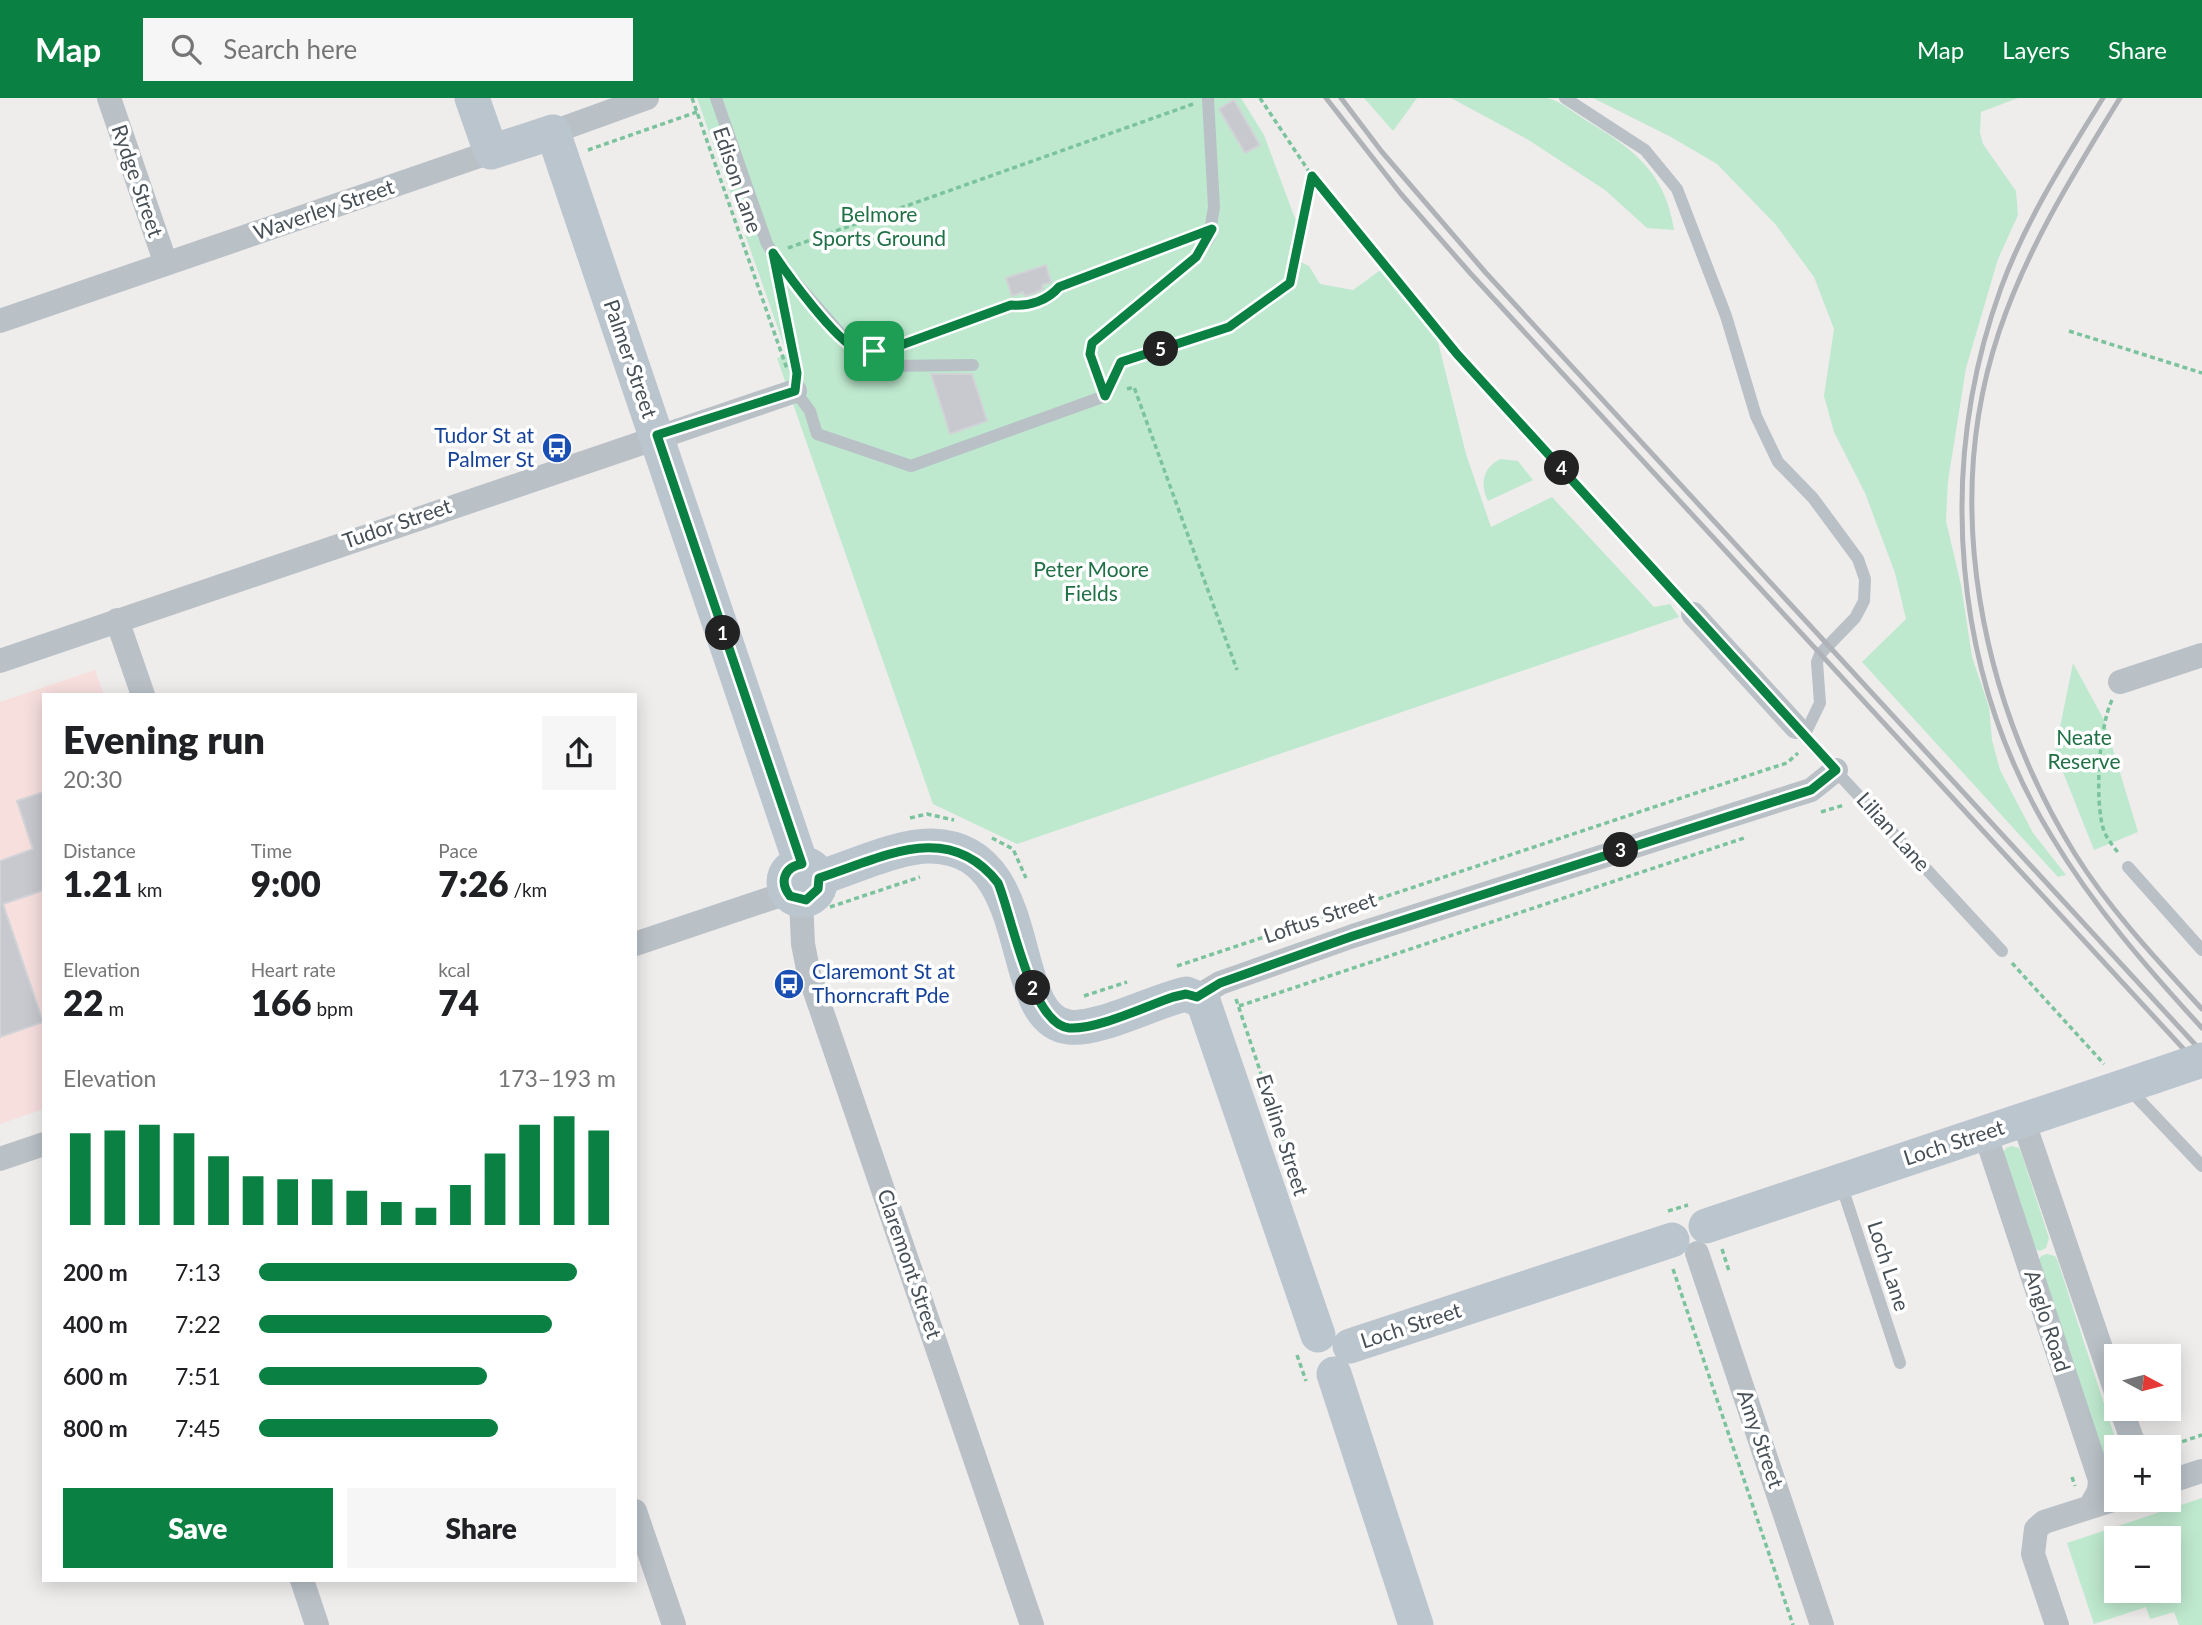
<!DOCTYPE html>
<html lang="en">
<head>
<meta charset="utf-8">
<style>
	body { margin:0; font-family:Lato,sans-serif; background:#f6f6f6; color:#202124; height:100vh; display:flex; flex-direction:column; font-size:26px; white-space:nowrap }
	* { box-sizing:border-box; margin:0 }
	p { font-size:23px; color:#757577 }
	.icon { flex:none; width:38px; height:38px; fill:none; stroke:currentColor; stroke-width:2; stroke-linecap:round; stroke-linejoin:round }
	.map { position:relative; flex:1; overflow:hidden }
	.panel { position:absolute; left:42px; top:595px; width:595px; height:889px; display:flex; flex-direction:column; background:#fff; border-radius:0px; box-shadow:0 4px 18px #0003 }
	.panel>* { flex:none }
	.needle { width:46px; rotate:97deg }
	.buttons { position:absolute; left:2104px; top:1246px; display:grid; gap:14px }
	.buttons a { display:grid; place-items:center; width:77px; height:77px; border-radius:0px; background:#fff; box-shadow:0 4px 18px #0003; font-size:35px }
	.pin { position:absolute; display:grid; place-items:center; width:60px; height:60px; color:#fff; margin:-30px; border-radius:14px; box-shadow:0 4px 10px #0006 }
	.km { position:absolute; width:35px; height:35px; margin:-18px; border-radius:50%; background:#222; color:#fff; font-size:19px; line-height:35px; text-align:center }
	.round { display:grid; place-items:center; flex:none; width:74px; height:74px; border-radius:0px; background:#f6f6f6 }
	.summary { display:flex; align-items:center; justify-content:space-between; height:119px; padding:0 21px }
	h1 { font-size:38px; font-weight:800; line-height:52px }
	.figures { display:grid; grid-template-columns:repeat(3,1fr); gap:10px; height:119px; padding:7px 21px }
	.figures div { display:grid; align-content:center }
	.figures b { font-size:35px; font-weight:800 }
	.figures small { font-size:19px; font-weight:400 }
	.figures p { font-size:19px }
	.chart { height:196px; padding:14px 21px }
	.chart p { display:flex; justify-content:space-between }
	.chart svg { width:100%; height:126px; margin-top:7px; stroke:#0b8043; stroke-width:6 }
	.cta { display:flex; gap:14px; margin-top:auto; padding:14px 21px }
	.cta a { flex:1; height:80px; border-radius:0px; background:#0b8043; color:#fff; font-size:28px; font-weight:800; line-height:80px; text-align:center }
	.cta a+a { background:#f6f6f6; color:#202124 }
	ul { padding:0 21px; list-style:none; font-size:23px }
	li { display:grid; grid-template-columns:112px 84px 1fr; align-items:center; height:52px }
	li i { height:18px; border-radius:9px; background:#0b8043 }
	header { display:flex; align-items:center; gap:42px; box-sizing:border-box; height:98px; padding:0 35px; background:#0b8043; color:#fff }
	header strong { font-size:33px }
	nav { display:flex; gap:38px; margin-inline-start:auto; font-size:24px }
	.search { width:490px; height:63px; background:#f6f6f6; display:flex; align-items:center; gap:18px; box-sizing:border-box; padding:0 24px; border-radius:0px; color:#757577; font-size:26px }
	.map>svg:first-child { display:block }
</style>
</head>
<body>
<header>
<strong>Map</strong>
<div class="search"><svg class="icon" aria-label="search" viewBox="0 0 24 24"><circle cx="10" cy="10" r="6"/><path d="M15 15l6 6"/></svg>Search here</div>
<nav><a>Map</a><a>Layers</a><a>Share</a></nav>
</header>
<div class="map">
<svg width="2202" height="1527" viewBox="0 0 2202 1527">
	<rect width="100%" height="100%" fill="#efecec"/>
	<path fill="#f7dfde" d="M95 572 104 597H44V1011L0 1026V604Z"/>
	<path fill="#bee9ce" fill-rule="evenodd" d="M697 0H1241L1264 37 1296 123 1290 159 1309 168 1320 186 1353 192 1382 171 1438 244 1466 356 1491 429 1552 399 1654 509 1670 506 1679 519 1017 746 933 706 777 260 787 256Z
		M1364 0H1417L1393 33Z
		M1451 0C1482 0 1516 0 1547 0 1559 2 1574 15 1584 21 1632 50 1665 73 1674 132L1647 130 1605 92 1527 41Z
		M1593 0H2018L1981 14 1980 35 1983 46 2016 93 2018 117 1998 161 1966 270 1948 383 1946 423 1961 487 1972 559 1989 609 1992 642 2000 672 2033 735 2066 777 2058 779 1862 564 1906 521 1895 475 1865 395 1834 334 1824 298 1834 231 1814 179 1776 127 1717 66 1671 39Z
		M1501 361 1518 363 1533 382 1488 403C1480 387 1482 369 1501 361Z
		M2073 565 2104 622 2138 734 2094 752 2055 654Z
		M2012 1048 2019 1050 2022 1057 2049 1140 2046 1150 2040 1153 2035 1151 2002 1056 2006 1050Z
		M2047 1156 2055 1158 2058 1164 2118 1349 2114 1377 2109 1375 2038 1164 2041 1158Z
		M2202 1400V1527H2179L2174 1514 2150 1521 2146 1509 2094 1526 2067 1445ZM2116 1440H2168V1493H2116Z"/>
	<path fill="#c7c9cf" stroke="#d1d3d7" stroke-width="2" d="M1234 2 1260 47 1245 55 1219 11Z
		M1046 167 1051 184 1042 187 1043 191 1035 195 1025 198 1023 194 1012 198 1006 180Z
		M931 276H972L987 323 950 336Z
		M44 694V792L3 806 43 924 0 939V763L33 751 17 703Z"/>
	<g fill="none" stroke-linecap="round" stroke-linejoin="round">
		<path stroke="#7ac39d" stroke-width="3.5" stroke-dasharray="5 3.5" stroke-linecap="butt" d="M692 0 787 271
			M1260 0 1312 78 1457 256 1678 500
			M588 52 697 14
			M788 150 1193 6
			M777 189 795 270
			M2069 233 2202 275
			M1133 260 1229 229 1290 185 1312 78
			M1127 291 1134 289 1237 572
			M2112 602C2099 629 2094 704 2104 733 2107 741 2114 749 2119 756
			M1821 714 1844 707
			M910 720 927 716 954 722
			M992 740 1013 751 1026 780
			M830 809 920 779
			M2012 865 2104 966
			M1177 868 1765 672 1787 665 1798 655
			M1084 898 1127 884
			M1236 901 1298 1086
			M1239 908 1744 740
			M1668 1113 1688 1107
			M1722 1151 1729 1173
			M1673 1171 1793 1527
			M1297 1257 1306 1283
			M2166 1349 2202 1337
			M2072 1379 2075 1388"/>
		<path stroke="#b9c1c7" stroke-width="12" d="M716 0 767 146 783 170 853 250 863 253 890 251 1011 207C1029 209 1048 202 1059 189L1212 131
			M1565 0 1645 52 1677 91 1726 218 1756 318 1778 364 1813 400 1858 461 1865 481 1864 503 1855 520 1820 556 1817 564 1820 605 1804 638
			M874 253 877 263 885 268 973 267
			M795 293 810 313 817 336 911 368 1105 298 1120 264
			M1105 298 1090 256 1092 245 1196 159 1209 140 1214 109 1208 1
			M1798 632 2002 853
			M2128 769 2202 852
			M2129 991 2202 1068
			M1841 1086 1900 1265"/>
		<path stroke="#b9c1c7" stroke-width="24" d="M109 0 166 166
			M553 34 647 0
			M0 223 491 54
			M1693 516 1796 629
			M117 522 143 597
			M0 563 795 293
			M2120 584 2202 557
			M801 802 803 846 809 876 1032 1527
			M635 846 787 795
			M1197 899 1220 885 1353 838 1811 692 1836 672
			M2023 1022 2116 1294
			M1985 1035 2100 1382 2099 1393 2090 1409
			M0 1061 44 1046
			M1697 1155 1822 1527
			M2121 1311 2135 1349
			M2168 1384 2202 1373
			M635 1413 674 1527
			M302 1482 317 1527
			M2057 1527 2033 1456 2036 1431 2044 1424 2116 1401"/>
		<path stroke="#bbc5ce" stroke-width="35" d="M472 0 491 54 553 34 801 766
			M784 784a18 18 0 1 1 36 0a18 18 0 1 1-36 0Z
			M819 780C851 770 899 747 932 748 1041 751 1003 922 1069 929 1098 933 1154 903 1186 896L1203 903 1318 1237
			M1706 1128 2152 979
			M1350 1248 1672 1142
			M1334 1276 1416 1527"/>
		<path stroke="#afb2b6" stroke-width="5" d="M1326 0 1401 96 1471 176 2202 971
			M1341 0 1382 54 1486 175 2202 954
			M2103 0C2065 61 2026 122 2001 190 1936 369 1952 576 2052 739 2094 809 2147 870 2202 930
			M2120 0C2074 75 2027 150 1999 234 1941 407 1981 603 2075 756 2110 812 2157 862 2202 911"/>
		<path stroke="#bbc5ce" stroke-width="35" d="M2152 979 2202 962"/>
	</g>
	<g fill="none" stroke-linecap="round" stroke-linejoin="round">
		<g stroke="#fff" stroke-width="14">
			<path id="route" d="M1312 78 1457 256 1836 672 1811 692 1353 838 1220 885 1197 899 1186 896 1173 899C1146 908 1097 932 1069 930 1031 926 1012 818 998 785 948 721 882 760 819 780L818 791 806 802 790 798C779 784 784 769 802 766L657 337 795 293 797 275 773 155C787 176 836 243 857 251 868 255 879 253 890 251L1011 207C1029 209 1048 202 1059 189L1212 131 1196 159 1092 245 1090 256 1105 298 1121 264 1229 229 1290 185Z"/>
		</g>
		<use href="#route" stroke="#0b8043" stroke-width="9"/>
	</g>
	<defs>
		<g id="bus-disc" transform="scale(1.575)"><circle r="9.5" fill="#1a4fb4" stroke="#fff"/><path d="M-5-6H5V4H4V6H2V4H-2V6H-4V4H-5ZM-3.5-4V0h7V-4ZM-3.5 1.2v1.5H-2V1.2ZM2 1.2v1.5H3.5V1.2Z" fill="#fff"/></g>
	</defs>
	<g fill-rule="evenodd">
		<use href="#bus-disc" x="557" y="350"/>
		<use href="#bus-disc" x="789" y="886"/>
	</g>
	<g text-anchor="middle" stroke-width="7" stroke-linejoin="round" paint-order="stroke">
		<g font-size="21" fill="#475057" stroke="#fff">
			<text transform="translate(737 82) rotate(71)" y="7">Edison Lane</text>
			<text transform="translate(137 83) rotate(71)" y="7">Rydge Street</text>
			<text transform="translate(324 112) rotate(-19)" y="7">Waverley Street</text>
			<text transform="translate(630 261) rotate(71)" y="7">Palmer Street</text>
			<text transform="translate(397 426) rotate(-19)" y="7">Tudor Street</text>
			<text transform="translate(1893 734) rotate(48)" y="7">Lilian Lane</text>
			<text transform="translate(1320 820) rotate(-19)" y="7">Loftus Street</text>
			<text transform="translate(1282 1037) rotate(72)" y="7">Evaline Street</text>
			<text transform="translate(1954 1045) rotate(-18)" y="7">Loch Street</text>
			<text transform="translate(909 1166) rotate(71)" y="7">Claremont Street</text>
			<text transform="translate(1888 1168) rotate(72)" y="7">Loch Lane</text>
			<text transform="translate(2047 1223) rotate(72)" y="7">Anglo Road</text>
			<text transform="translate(1411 1228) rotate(-18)" y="7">Loch Street</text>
			<text transform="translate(1760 1341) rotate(71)" y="7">Amy Street</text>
		</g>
		<g font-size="21" fill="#207046" stroke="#fff">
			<text x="879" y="124">Belmore<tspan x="879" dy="24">Sports Ground</tspan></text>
			<text x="1091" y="479">Peter Moore<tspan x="1091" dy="24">Fields</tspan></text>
			<text x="2084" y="647">Neate<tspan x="2084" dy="24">Reserve</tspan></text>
		</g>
		<g font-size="21" fill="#164399" stroke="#fff" text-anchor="end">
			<text x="534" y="345">Tudor St at<tspan x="534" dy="24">Palmer St</tspan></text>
			<text x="812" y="881" text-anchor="start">Claremont St at<tspan x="812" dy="24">Thorncraft Pde</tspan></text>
		</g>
	</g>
</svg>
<div class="buttons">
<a><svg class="needle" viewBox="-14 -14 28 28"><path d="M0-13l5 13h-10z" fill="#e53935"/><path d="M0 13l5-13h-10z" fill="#757577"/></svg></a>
<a>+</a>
<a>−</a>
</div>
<div class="pin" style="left:874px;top:253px;background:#1e9e55"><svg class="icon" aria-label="arrive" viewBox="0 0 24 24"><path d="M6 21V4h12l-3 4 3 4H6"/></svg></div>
<b class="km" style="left:723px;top:535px">1</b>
<b class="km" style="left:1033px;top:890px">2</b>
<b class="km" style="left:1621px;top:752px">3</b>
<b class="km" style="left:1562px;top:370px">4</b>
<b class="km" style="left:1161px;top:251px">5</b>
<section class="panel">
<div class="summary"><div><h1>Evening run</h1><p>20:30</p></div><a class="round"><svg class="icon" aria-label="share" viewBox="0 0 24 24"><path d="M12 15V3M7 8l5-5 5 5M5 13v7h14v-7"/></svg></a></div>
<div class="figures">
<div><p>Distance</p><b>1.21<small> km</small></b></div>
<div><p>Time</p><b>9:00</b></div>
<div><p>Pace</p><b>7:26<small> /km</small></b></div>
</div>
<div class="figures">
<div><p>Elevation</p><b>22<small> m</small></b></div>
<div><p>Heart rate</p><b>166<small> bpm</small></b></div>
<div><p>kcal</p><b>74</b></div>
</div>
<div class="chart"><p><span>Elevation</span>173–193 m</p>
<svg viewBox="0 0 160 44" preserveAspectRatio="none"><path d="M5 44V12M15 44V11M25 44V9M35 44V12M45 44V20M55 44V27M65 44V28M75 44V28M85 44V32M95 44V36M105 44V38M115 44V30M125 44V19M135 44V9M145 44V6M155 44V11"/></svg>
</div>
<ul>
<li><b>200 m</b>7:13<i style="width:89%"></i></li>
<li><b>400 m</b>7:22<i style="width:82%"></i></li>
<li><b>600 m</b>7:51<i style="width:64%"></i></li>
<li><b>800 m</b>7:45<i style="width:67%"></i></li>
</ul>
<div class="cta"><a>Save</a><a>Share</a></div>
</section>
</div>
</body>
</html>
